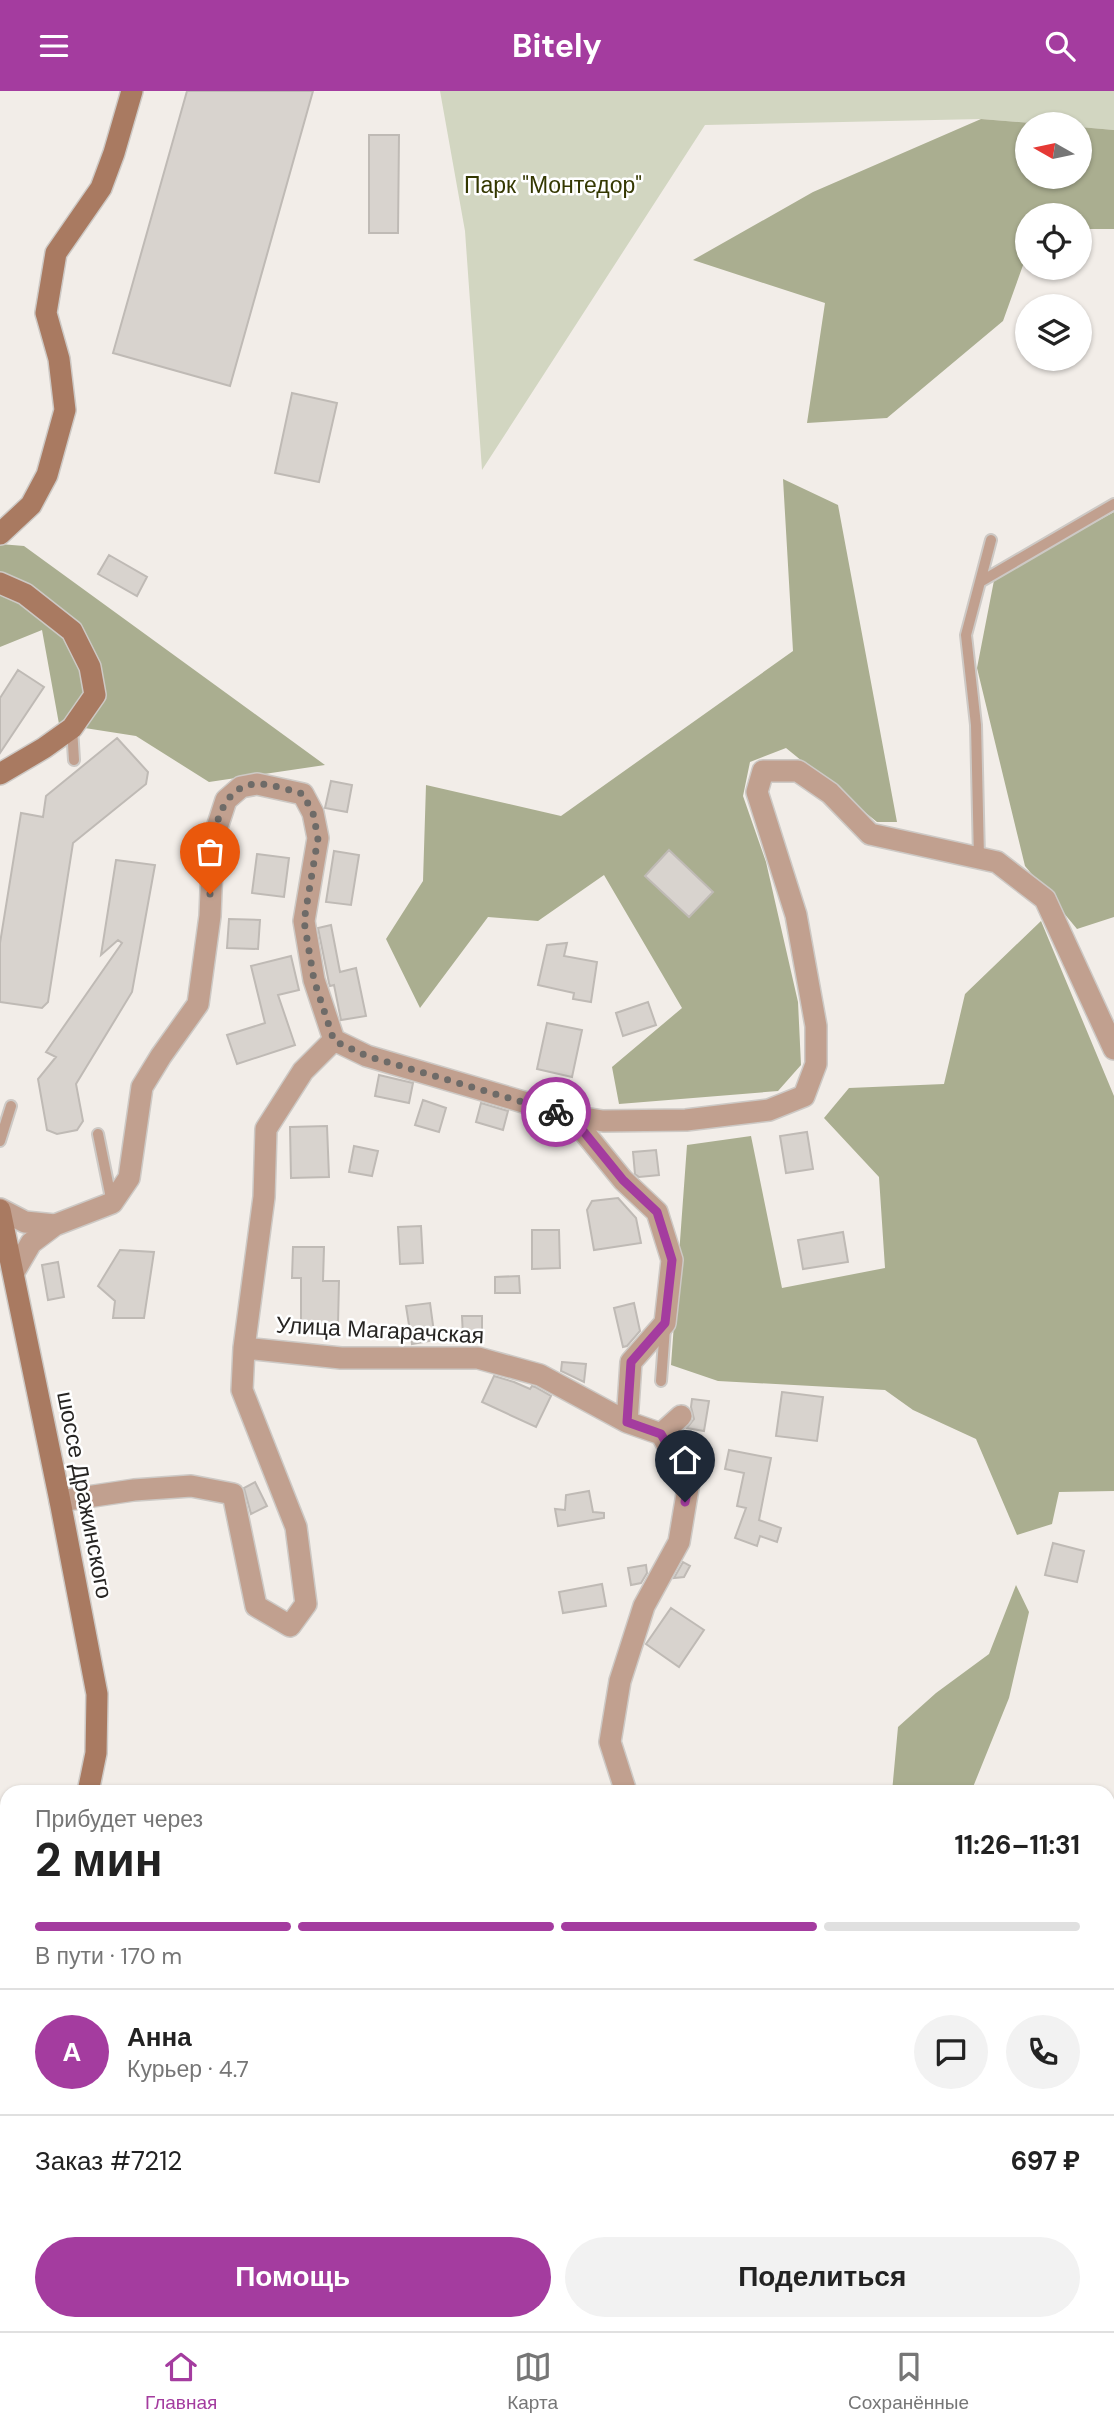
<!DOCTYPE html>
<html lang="ru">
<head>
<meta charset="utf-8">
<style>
	body { margin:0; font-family:"DM Sans",sans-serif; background:#f2f2f2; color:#222; height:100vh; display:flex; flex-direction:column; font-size:26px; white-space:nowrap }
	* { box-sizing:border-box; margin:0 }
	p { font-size:23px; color:#767676 }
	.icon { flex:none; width:38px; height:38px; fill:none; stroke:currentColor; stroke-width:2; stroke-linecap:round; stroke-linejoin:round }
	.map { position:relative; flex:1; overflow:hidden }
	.panel { position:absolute; left:0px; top:1694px; width:1115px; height:546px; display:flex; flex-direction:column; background:#fff; border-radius:21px 21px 0 0; box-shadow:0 2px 5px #0004 }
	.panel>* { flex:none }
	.needle { width:46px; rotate:279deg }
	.fabs { position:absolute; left:1015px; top:21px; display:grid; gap:14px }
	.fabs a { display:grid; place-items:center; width:77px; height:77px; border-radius:50%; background:#fff; box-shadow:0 2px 5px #0004; font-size:35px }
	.pin { position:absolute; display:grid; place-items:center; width:60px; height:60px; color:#fff; margin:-72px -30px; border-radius:50% 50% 50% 0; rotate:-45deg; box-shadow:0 0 7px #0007 }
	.pin .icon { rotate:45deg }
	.courier { position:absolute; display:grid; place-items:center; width:70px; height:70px; margin:-35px; border:5px solid #a43c9f; border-radius:50%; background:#fff; color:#222; box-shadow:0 2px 9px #0007 }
	.overview em { font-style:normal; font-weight:700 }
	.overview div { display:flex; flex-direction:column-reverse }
	.overview { display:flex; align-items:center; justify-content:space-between; height:119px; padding:0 35px }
	h1 { font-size:46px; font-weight:700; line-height:52px }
	.bar { display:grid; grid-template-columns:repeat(4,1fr); gap:10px 7px; align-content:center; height:84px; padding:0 35px }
	.bar i { height:9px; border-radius:5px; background:#e0e0e0 }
	.bar .current { background:#a43c9f }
	.bar p { grid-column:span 4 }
	.line { display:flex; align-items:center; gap:18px; padding:0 35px; border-top:2px solid #e0e0e0 }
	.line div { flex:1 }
	.round { display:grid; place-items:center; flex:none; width:74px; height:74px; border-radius:37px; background:#f2f2f2 }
	.primary-button { display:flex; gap:14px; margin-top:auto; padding:14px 35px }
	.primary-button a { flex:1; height:80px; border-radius:42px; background:#a43c9f; color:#fff; font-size:28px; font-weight:700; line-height:80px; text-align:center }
	.primary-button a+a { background:#f2f2f2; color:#222 }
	header { display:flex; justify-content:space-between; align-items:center; height:91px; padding:0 35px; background:#a43c9f; color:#fff; font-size:32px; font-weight:700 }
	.tabs { display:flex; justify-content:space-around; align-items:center; height:98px; border-top:2px solid #e0e0e0; background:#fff; font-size:19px; color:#767676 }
	.tabs a { display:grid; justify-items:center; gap:4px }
	.tabs .current { color:#a43c9f }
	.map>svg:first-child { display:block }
</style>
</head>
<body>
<header><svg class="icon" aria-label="menu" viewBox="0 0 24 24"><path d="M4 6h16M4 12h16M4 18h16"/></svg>Bitely<svg class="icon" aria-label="search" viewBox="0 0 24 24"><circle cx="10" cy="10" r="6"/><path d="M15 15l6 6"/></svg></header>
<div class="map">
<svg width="1114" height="2240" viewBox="0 0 1114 2240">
	<rect width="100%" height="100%" fill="#f2ede8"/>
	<path fill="#d2d6c1" d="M440,0H1114V39L1080,36V33H1043L981,28L705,34L482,379L465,140Z"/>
	<path fill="#aaae90" d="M981,28L1043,33H1027V86H1080V36L1114,39V138H1080V124H1027V163L1003,230L887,327L807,332L825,212L693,169L813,101Z
		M783,388L838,414L897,731H877L786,657L750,671L743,705L766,771L798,911L801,974L778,1000L619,1013L612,976L682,917L604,784L538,830L488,826L420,917L386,848L423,790L426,694L561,725L793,560Z
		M1114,421V826L1077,838L1025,775L977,577L997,474L1081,439Z
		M0,453L24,455L325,674L209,691L136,645L59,633L42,539L0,556Z
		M1041,830L1114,1005V1400L1059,1401L1052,1433L1017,1444L976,1348L913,1319L885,1299L718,1290L671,1274L687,1054L751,1045L782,1197L885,1177L879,1086L824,1027L849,997L944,993L965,903Z
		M1016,1494L1029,1521L1009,1607L971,1701H892L898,1636L936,1602L989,1563Z
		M308,2233H363L364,2240H255Z
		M617,2233H638L672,2240H600Z
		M853,2233H908L904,2240H851Z
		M1014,2233H1060L1081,2240H1009Z"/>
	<path fill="#d8d3ce" stroke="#bfbab5" stroke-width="2" d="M187,0H313L230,295L113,262Z
		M369,44H399L398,142H369Z
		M292,302L337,312L319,391L275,382Z
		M109,464L147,486L137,505L98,483Z
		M18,579L44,596L0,662V607Z
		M117,647L148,681L146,693L73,752L48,911L42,917L0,911V852L21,722L43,726L46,705Z
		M331,690L352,694L347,721L325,717Z
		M669,759L713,801L689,826L645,785Z
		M334,760L359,764L351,814L326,811Z
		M257,763L289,767L284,806L252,802Z
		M116,769L155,774L132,901L76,993L83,1030L77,1039L57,1043L47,1039L38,988L56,966L46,961L122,852L118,849L101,864Z
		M229,828L260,829L258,858L227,857Z
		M331,834L340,881L356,877L366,925L341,929L334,894L330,895L329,892L318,837Z
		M567,852L564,865L597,871L591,911L573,908L574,902L538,894L547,854Z
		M291,865L299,899L278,904L295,954L237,973L227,944L265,932L251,875Z
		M648,911L656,934L623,945L616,922Z
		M547,932L582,939L572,986L537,978Z
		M379,984L413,992L409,1012L375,1005Z
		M423,1009L446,1017L439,1041L415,1034Z
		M481,1012L508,1020L503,1039L476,1031Z
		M327,1035L329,1086L291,1087L290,1036Z
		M807,1041L813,1078L786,1082L780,1045Z
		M354,1055L378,1060L372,1085L349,1081Z
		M656,1059L659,1084L639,1086L635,1083L633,1061Z
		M618,1107L636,1127L641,1152L594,1159L587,1119L592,1110Z
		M421,1135L423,1172L400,1173L398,1136Z
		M532,1139H559L560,1177L532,1178Z
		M843,1141L848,1171L803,1178L798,1149Z
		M293,1156H324L323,1190H339L338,1233L301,1232V1187H292Z
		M120,1159L154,1161L144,1227H113L115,1210L98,1195Z
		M58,1171L64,1206L48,1209L42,1174Z
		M519,1185L520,1202H495V1186Z
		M430,1212L435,1249L412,1253L406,1215Z
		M634,1212L640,1240L627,1255L623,1256L614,1217Z
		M462,1225H482V1245L463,1246Z
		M562,1271L586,1273L584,1291L561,1280Z
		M494,1285L514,1291L530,1298L532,1295L535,1296L551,1305L536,1336L482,1311Z
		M782,1301L823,1306L817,1350L776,1345Z
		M692,1308L709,1310L704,1340L687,1337L694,1328L691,1316Z
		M729,1359L771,1367L759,1429L781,1437L777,1451L760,1445L757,1455L735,1447L746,1417L737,1415L744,1382L725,1378Z
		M255,1391L267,1415L251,1423L244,1397Z
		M589,1400L593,1421L604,1422V1427L558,1435L555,1418L565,1419L566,1404Z
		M1053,1452L1084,1460L1077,1491L1045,1484Z
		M683,1471L690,1475L684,1486L674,1487Z
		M646,1474L647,1482L641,1492L631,1494L628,1477Z
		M602,1493L606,1515L563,1522L559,1501Z
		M671,1517L704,1539L679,1576L646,1553Z"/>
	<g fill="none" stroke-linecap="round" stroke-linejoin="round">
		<g stroke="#cdc9c5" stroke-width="14">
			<path id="lane" d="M980,491L1114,413
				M72,637L74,669
				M979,767L976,634L966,544L991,449
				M98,1043L112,1112
				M0,1050L11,1015
				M661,1290L665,1237
				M0,1748L7,1760
				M0,1801L7,1814
				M0,1910H7
				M1108,2175L1114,2172
				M836,2233V2240
				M920,2240L926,2233"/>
		</g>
		<g stroke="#cdc9c5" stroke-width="24">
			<path id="street" d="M571,1025L623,1089L657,1121L672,1169L665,1232L631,1271L627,1331L661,1343L681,1325
				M0,1118L25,1131L55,1134
				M14,1181L31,1152L55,1134L112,1112L129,1087L142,996L161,965L198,913L210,825L213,749L226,709L241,696L257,693L303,703L313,722L318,747L304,830L314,889L334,949L367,965L571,1025L603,1030L686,1029L769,1019L804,1005L816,973V935L796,824L757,701L763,680H798L830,702L870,743L997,771L1045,808L1114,958
				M244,1257L341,1267H478L540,1284L627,1331
				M60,1410L134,1399L191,1395L233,1403L256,1515L290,1535L306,1513L296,1436L242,1299L244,1257L264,1106L266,1038L303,980L334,949
				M626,1701L610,1651L620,1590L644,1515L679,1451L689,1391L661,1343"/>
		</g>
		<g stroke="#cdc9c5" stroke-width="24">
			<path id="secondary" d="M0,443L31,414L47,384L65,319L59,268L46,222L56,162L101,97L114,62L132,0
				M0,492L25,503L72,540L90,576L95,604L72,637L44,657L0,683
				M0,1119L60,1410L97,1603L96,1662L88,1701
				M0,2008L7,2004"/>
		</g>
		<use href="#lane" stroke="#c1a08f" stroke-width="10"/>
		<use href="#street" stroke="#c1a08f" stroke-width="21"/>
		<use href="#secondary" stroke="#a97a61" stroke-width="21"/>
	</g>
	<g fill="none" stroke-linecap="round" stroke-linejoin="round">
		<path stroke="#6e6b68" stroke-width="7" stroke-dasharray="0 12.6" d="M210,803C210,770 210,697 255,693C270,692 288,699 303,703L313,722L318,747L304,830L314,889L334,950L367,965L556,1021"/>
		<path stroke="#a43c9f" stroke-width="9" d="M556,1021L571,1025L623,1089L657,1121L672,1169L665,1232L631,1271L627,1331L661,1343L689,1391L685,1411"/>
	</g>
	<g text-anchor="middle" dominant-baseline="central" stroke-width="5" stroke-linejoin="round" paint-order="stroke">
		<g font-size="23" fill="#343801" stroke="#fff">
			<text x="553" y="94">Парк "Монтедор"</text>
		</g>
		<g font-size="23" fill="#272523" stroke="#fff">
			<text transform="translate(380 1239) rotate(3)">Улица Магарачская</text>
			<text transform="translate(85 1404) rotate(79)">шоссе Дражинского</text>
		</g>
	</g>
</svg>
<div class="fabs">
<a><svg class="needle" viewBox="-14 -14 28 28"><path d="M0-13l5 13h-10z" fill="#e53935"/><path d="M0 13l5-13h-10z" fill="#767676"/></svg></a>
<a><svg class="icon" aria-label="locate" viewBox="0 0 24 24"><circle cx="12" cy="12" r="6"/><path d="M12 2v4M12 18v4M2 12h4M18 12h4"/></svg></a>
<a><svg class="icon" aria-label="layers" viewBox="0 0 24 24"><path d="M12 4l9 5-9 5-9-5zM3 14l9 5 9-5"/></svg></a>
</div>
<div class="pin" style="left:210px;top:803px;background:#ea580c"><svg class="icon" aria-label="bag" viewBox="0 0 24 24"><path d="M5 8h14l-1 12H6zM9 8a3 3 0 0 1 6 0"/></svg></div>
<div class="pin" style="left:685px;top:1411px;background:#1f2937"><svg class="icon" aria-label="home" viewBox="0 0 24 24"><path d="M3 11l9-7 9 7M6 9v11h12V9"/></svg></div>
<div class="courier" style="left:556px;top:1021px"><svg class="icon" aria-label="bike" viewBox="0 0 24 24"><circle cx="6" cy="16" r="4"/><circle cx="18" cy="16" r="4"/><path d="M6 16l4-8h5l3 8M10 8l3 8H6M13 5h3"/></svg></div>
<section class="panel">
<div class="overview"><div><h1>2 мин</h1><p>Прибудет через</p></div><em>11:26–11:31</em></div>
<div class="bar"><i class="current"></i><i class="current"></i><i class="current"></i><i></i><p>В пути · 170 m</p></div>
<div class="line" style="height:126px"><b class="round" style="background:#a43c9f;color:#fff">А</b><div><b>Анна</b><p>Курьер · 4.7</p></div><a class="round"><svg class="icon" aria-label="chat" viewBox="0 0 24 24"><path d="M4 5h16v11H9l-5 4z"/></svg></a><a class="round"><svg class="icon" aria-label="phone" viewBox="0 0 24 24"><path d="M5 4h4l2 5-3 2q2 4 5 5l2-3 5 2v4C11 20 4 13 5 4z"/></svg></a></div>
<div class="line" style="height:91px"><div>Заказ #7212</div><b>697 ₽</b></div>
<div class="primary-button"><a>Помощь</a><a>Поделиться</a></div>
</section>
</div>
<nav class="tabs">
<a class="current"><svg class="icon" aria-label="home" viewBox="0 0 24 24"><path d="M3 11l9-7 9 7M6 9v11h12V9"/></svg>Главная</a>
<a><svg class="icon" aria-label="map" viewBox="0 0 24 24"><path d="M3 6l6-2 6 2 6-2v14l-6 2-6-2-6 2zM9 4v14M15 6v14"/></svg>Карта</a>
<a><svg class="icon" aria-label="saved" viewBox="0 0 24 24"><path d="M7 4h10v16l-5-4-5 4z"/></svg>Сохранённые</a>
</nav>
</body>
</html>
